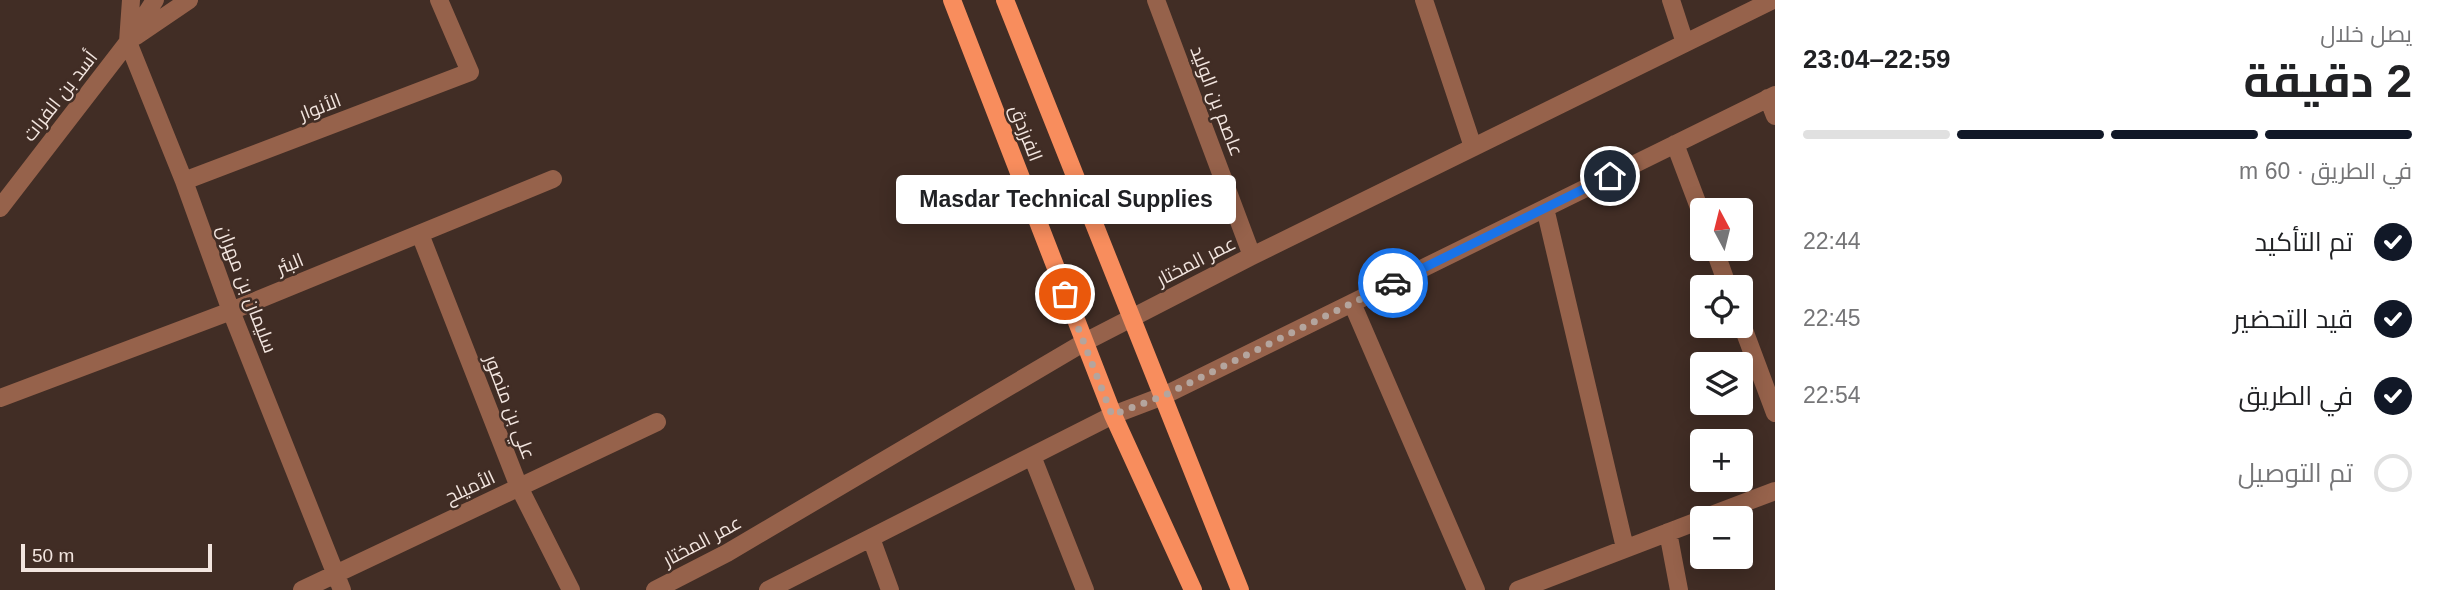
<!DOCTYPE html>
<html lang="ar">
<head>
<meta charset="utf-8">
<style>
	body { margin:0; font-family:Helvetica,Cairo,sans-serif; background:#f2f2f2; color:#202124; direction:rtl; height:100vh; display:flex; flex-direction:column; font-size:26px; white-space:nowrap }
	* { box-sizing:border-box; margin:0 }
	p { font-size:23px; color:#757577 }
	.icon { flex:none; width:38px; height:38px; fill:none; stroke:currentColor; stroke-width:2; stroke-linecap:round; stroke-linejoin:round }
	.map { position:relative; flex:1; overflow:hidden; direction:ltr }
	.side { display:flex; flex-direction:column; background:#fff; width:665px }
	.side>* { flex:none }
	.needle { width:46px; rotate:353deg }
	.tools { position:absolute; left:1690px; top:198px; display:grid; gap:14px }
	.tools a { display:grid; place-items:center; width:63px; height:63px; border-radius:7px; background:#fff; box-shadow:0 4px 18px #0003; font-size:35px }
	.scale { position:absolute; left:21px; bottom:18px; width:191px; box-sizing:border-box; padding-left:7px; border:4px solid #f2e5df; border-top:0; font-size:19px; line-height:24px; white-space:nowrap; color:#f2e5df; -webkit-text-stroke:5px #412d25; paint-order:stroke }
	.pin { position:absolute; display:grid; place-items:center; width:60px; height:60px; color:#fff; margin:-30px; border:4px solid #fff; border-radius:50%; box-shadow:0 2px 7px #0007 }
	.courier { position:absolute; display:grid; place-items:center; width:70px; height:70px; margin:-35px; border:5px solid #1a73e8; border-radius:50%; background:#fff; color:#222; box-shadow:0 2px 9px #0007 }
	.bubble { position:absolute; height:49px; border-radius:7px; background:#fff; box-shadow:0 4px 18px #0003; font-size:23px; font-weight:700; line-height:49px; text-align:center; direction:rtl }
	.summary em { font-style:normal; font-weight:700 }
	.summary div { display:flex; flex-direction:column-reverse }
	.summary { display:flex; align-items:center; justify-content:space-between; height:119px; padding:0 28px }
	h1 { font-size:46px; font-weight:700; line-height:52px }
	.bar { display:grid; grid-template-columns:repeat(4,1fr); gap:10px 7px; align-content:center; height:84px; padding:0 28px }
	.bar i { height:9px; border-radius:5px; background:#e0e0e0 }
	.bar .selected { background:#111827 }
	.bar p { grid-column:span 4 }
	ol { padding:0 28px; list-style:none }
	li { display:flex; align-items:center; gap:21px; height:77px }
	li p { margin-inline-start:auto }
	li .icon { padding:7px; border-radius:50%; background:#111827; color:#fff; stroke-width:4 }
	li:last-child { color:#757577 }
	li i { width:38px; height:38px; border:4px solid #e0e0e0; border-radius:50% }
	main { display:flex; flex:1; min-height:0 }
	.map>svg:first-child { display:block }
</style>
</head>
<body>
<main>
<section class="side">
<div class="summary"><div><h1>2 دقيقة</h1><p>يصل خلال</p></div><em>22:59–23:04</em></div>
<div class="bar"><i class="selected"></i><i class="selected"></i><i class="selected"></i><i></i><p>في الطريق · 60 m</p></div>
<ol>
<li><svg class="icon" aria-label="check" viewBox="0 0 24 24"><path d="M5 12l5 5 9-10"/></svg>تم التأكيد<p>22:44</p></li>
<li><svg class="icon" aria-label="check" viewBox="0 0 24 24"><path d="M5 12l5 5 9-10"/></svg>قيد التحضير<p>22:45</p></li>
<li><svg class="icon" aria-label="check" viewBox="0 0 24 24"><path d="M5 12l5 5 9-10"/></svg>في الطريق<p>22:54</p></li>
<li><i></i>تم التوصيل</li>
</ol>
</section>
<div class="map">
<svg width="1775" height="590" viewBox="0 0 1775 590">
	<rect width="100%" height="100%" fill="#412d25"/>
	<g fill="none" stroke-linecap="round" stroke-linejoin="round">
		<path stroke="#96624b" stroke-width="18" d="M131,0L128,42L184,181L231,311L342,590
			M1156,0L1252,256
			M1424,0L1473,147
			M1671,0L1685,43
			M136,36L189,0
			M1768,98L1775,116
			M1675,144L1703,218
			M184,181L470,72L439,0
			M0,208L128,42L155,0
			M1545,208L1625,548
			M420,234L519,487L571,590
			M1714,248L1728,287
			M1352,303L1476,590
			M1741,322L1775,413
			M0,398L231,311L553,179
			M1032,456L1085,590
			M1704,518L1775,491
			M1668,532L1679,590
			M871,538L890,590
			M302,590L657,422
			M655,590L727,553L1083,343L1252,256L1773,0
			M768,590L1113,415L1163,396L1775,95
			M1518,590L1703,519"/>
		<path stroke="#f88d5d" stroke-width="18" d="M952,0L1113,415L1193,590
			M1005,0L1240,590"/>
	</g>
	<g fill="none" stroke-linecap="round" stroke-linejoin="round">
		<path stroke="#b4a59e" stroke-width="7" stroke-dasharray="0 12.6" d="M1065,294L1112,415L1163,396L1393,283"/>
		<path stroke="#1a73e8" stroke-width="9" d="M1393,283L1610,176"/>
	</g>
	<g text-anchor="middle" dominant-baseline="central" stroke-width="5" stroke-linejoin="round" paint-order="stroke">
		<g font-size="19" fill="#f2e5df" stroke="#412d25">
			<text transform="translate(60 96) rotate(-52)">أسد بن الفرات</text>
			<text transform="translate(1217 101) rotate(69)">عاصم بن الوليد</text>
			<text transform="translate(320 107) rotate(-21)">الأنوار</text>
			<text transform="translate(1026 133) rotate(69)">الفرزدق</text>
			<text transform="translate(1196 261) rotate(-27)">عمر المختار</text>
			<text transform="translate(290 264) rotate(-22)">البئر</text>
			<text transform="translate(247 289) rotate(69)">سليمان بن مهران</text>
			<text transform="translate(510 407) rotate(69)">علي بن منصور</text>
			<text transform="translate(470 487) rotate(-25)">الأميلح</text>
			<text transform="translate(702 541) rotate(-28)">عمر المختار</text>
		</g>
	</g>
</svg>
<div class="tools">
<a><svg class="needle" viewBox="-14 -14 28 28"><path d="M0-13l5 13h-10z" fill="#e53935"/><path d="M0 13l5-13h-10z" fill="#757577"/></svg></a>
<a><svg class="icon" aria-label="locate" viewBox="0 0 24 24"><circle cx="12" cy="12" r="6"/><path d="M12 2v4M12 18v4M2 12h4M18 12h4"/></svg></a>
<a><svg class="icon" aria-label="layers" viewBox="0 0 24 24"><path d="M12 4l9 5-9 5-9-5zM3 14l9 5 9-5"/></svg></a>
<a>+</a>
<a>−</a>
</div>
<div class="scale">50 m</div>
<div class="pin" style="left:1065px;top:294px;background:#ea580c"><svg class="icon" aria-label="bag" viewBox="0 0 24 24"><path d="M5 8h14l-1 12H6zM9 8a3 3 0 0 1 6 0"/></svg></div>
<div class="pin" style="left:1610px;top:176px;background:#1f2937"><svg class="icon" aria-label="home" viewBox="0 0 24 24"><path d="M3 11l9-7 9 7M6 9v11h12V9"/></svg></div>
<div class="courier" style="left:1393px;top:283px"><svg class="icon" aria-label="car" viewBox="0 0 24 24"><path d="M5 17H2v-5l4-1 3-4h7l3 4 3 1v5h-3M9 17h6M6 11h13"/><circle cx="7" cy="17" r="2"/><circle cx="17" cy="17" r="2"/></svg></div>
<div class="bubble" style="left:896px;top:175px;width:340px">Masdar Technical Supplies</div>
</div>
</main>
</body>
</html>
